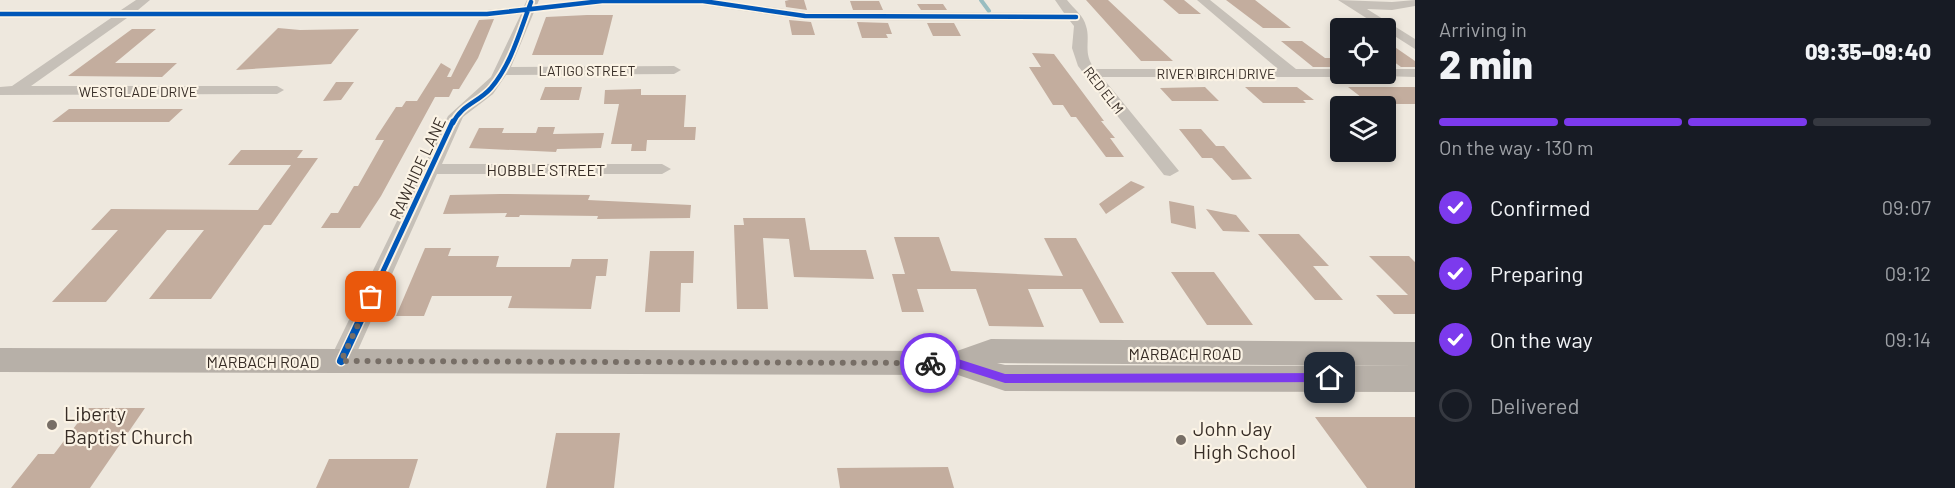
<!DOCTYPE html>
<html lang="en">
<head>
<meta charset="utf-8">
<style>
	body { margin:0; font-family:Barlow,sans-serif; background:#242831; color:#f1f3f6; height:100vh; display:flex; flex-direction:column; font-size:22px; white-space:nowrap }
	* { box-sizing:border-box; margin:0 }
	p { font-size:20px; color:#9ea1a6 }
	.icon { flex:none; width:33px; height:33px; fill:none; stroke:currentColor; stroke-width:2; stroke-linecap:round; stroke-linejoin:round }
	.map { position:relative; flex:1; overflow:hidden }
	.details { display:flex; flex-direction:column; background:#171b24; width:540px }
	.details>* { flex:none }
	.tools { position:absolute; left:1330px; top:18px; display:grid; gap:12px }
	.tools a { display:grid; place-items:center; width:66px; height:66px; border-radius:6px; background:#171b24; box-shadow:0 3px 9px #0003; font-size:30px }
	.pin { position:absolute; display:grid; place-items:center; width:51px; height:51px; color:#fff; margin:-26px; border-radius:12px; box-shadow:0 3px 9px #0006 }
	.courier { position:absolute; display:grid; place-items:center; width:60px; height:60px; margin:-30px; border:4px solid #7c3aed; border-radius:50%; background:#fff; color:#222; box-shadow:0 2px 8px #0007 }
	.headline em { font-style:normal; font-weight:800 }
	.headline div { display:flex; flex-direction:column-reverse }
	.headline { display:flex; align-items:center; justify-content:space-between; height:102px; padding:0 24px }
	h1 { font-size:39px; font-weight:800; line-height:45px }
	.bar { display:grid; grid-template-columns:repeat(4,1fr); gap:9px 6px; align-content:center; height:72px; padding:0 24px }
	.bar i { height:8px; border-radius:4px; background:#363941 }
	.bar .on { background:#7c3aed }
	.bar p { grid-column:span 4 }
	ol { padding:0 24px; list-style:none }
	li { display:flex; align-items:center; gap:18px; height:66px }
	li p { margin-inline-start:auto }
	li .icon { padding:6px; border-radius:50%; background:#7c3aed; color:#fff; stroke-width:4 }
	li:last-child { color:#9ea1a6 }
	li i { width:33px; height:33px; border:3px solid #363941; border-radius:50% }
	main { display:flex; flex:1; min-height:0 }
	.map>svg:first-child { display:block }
</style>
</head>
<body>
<main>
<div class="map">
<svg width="1415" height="488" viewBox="0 0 1415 488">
	<rect width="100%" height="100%" fill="#eee8de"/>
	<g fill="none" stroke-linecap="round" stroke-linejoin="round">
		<path stroke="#99bdc0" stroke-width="4" d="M981,0L989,11"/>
	</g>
	<path fill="#c3ad9e" d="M789,0H804L807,10L786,7L785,1Z
		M1086,0H1108L1173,61H1141Z
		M1163,0H1184L1201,14H1179Z
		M1226,0H1255L1291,28H1263Z
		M850,1H879L883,10H853Z
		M917,4H943L947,10H921Z
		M587,15H613L603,55H532L546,17Z
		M494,19L478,58L459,89H453L449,97H435L381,196L360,228H321L331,213H338L354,186H358L384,140H375L377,136L396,107H402L406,101H417L441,63L451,69L447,77H451L479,20Z
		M789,20L811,22L815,35H792Z
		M857,22L888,23L892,34H886L888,38H862Z
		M927,23H954L961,36H933Z
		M278,28L300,30L359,29L331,64L236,70Z
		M132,29H156L115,63H177L162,77L68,76Z
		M1281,41H1302L1325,58H1335L1341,62V67H1313Z
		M1386,41L1415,61V67H1401L1386,56Z
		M1032,53L1054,54L1104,121H1101L1115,138H1110L1124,157H1106L1076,117H1071L1063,105H1053L1029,67H1041Z
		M336,82H354L341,100L323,101Z
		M545,87H582L579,100H540Z
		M1205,87L1219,101H1172L1160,88Z
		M1245,87H1297L1314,100H1303L1306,103H1263Z
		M1348,87H1415V104H1370Z
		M641,89V95H686L684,127H696L695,140H647L646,151H631L632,144H611L619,104H604L605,90Z
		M69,109H183L169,122H52Z
		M538,127H555L553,134L604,133L601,148L557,149L556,152L469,148L479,128H504L502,133H536Z
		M1179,129H1201L1216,146H1224L1252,179L1232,180L1212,158H1202Z
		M241,150H303L297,158H318L271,225H264L211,299H149L204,230H167L106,302H52L118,230H91L111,209L258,210L291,165H228Z
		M1131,181L1145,187L1106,214L1099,204Z
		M500,194L590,195L588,200L691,205L690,218L597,219L598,216L520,215L519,217H505L507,213L443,214L450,195Z
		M1169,201L1194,206L1196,229L1171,223Z
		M1206,209L1236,215L1250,232L1223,231Z
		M743,218H805L810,250H866L874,279L794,277L789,239L763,238L768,309H737L734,225H744Z
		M1258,234H1299L1329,266H1313L1343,300H1315Z
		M894,237H939L951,271L1063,276L1044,238H1076L1124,323H1100L1082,289H1028L1044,327L989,326L976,289H917L924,312H902L892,274H905Z
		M425,248H451L448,256H499L496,267H570L572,259H608L606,276H596L591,309L508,308L512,296H432L424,316H396Z
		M650,251H694L693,283H681L680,312H645Z
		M1369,256H1409L1415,262V314H1394L1376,295H1408Z
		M1171,272H1214L1253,325H1207Z
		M89,408H145L90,488H11L38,454H54Z
		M1315,417H1415V488H1367Z
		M556,433H620L614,488H546Z
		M329,459H418L409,488H316Z
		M948,467L954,488H840L837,468Z"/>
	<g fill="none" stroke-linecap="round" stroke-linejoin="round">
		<path fill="#c6c0b8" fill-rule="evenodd" d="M136,0H150L138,10H487L524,6L527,0H539L537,5L578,0H721L805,12L1064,13L1055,0H1067C1074,9 1084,16 1086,26C1091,41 1082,53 1095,69H1278L1197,0H1210L1296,69H1341V74H1348L1341,77H1102L1179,171L1170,176L1164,175L1078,66L1072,48L1074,26L1070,21L805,20L703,5H602L534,12L511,67L674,66L681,70L674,74L506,75L493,94L463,117L442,164H662L671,169L662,174H437L353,361L349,367L341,370L333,367L329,361L448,116L491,77L521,14L487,18H127L31,86H277L284,90L277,94L0,95V87L12,86L111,18H0V10H121Z
			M1338,0L1392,2L1415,0V6L1392,10L1367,9L1415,39V49Z
			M1386,69H1415V77L1381,76L1379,74H1386Z"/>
		<path fill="#b7b0a8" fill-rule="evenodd" d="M991,339L1415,342V366L997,363L1005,365L1415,366V392L1005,391L958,375L0,372V348L957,351Z"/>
		<g stroke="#fbf3e5" stroke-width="8">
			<path id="cycleway-far2" d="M0,14H487L602,1H703L805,16L1076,17
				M453,123C461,105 479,102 491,88C511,65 520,31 531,2"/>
		</g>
		<g stroke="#fbf3e5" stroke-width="9">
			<path id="cycleway-far1" d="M378,282L453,121"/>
		</g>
		<g stroke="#fbf3e5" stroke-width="11">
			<path id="cycleway" d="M341,361L379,280"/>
		</g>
		<use href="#cycleway-far2" stroke="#0057b8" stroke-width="4.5"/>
		<use href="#cycleway-far1" stroke="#0057b8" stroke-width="5"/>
		<use href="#cycleway" stroke="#0057b8" stroke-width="8"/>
	</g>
	<path fill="#7c3aed" d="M930,359H958L1005,374L1330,373L1336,378L1330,382L1005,383L958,368L926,366V360Z"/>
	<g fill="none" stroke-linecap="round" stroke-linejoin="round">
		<path stroke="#776e66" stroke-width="6" stroke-dasharray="0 10.8" d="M371,297L341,361L930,363"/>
	</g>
	<g fill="#776e66" stroke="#fbf3e5" stroke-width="2">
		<circle cx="52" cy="425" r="6"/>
		<circle cx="1181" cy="440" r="6"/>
	</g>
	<g text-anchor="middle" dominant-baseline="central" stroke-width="4.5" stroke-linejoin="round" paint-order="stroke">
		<g font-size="14" fill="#372d26" stroke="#fbf3e5">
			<text x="587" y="70">LATIGO STREET</text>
			<text x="1216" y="73">RIVER BIRCH DRIVE</text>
			<text transform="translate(1104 90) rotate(52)">RED ELM</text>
			<text x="138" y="91">WESTGLADE DRIVE</text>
		</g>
		<g font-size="16" fill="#372d26" stroke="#fbf3e5">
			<text transform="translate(417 168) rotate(-65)">RAWHIDE LANE</text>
			<text x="546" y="169">HOBBLE STREET</text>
			<text x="1185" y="353">MARBACH ROAD</text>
			<text x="263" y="361">MARBACH ROAD</text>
		</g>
		<g font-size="20" fill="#372d26" stroke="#fbf3e5" text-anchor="start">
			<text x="64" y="413">Liberty<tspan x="64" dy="23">Baptist Church</tspan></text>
			<text x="1193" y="428">John Jay<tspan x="1193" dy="23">High School</tspan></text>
		</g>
	</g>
</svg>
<div class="tools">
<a><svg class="icon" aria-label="locate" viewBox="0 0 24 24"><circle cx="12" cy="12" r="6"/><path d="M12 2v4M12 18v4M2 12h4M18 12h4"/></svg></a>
<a><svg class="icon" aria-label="layers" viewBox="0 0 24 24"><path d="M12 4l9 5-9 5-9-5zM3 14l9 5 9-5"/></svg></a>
</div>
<div class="pin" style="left:371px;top:297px;background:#ea580c"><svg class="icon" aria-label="bag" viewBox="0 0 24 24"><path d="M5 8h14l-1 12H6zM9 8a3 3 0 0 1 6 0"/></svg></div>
<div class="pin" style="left:1330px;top:378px;background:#1f2937"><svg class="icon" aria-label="home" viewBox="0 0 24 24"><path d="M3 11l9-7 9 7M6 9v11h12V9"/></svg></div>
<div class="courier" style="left:930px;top:363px"><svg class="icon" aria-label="bike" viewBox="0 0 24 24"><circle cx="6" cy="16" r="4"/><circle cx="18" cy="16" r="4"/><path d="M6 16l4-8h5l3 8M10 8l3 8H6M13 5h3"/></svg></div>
</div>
<section class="details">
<div class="headline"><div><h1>2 min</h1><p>Arriving in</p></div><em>09:35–09:40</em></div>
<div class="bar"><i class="on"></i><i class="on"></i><i class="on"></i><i></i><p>On the way · 130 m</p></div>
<ol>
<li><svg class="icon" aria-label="check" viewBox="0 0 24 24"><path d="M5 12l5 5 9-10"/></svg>Confirmed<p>09:07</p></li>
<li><svg class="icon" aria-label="check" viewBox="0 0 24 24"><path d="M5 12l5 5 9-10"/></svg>Preparing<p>09:12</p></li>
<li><svg class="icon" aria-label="check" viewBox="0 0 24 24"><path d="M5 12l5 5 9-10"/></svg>On the way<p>09:14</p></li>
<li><i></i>Delivered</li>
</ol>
</section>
</main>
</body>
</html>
